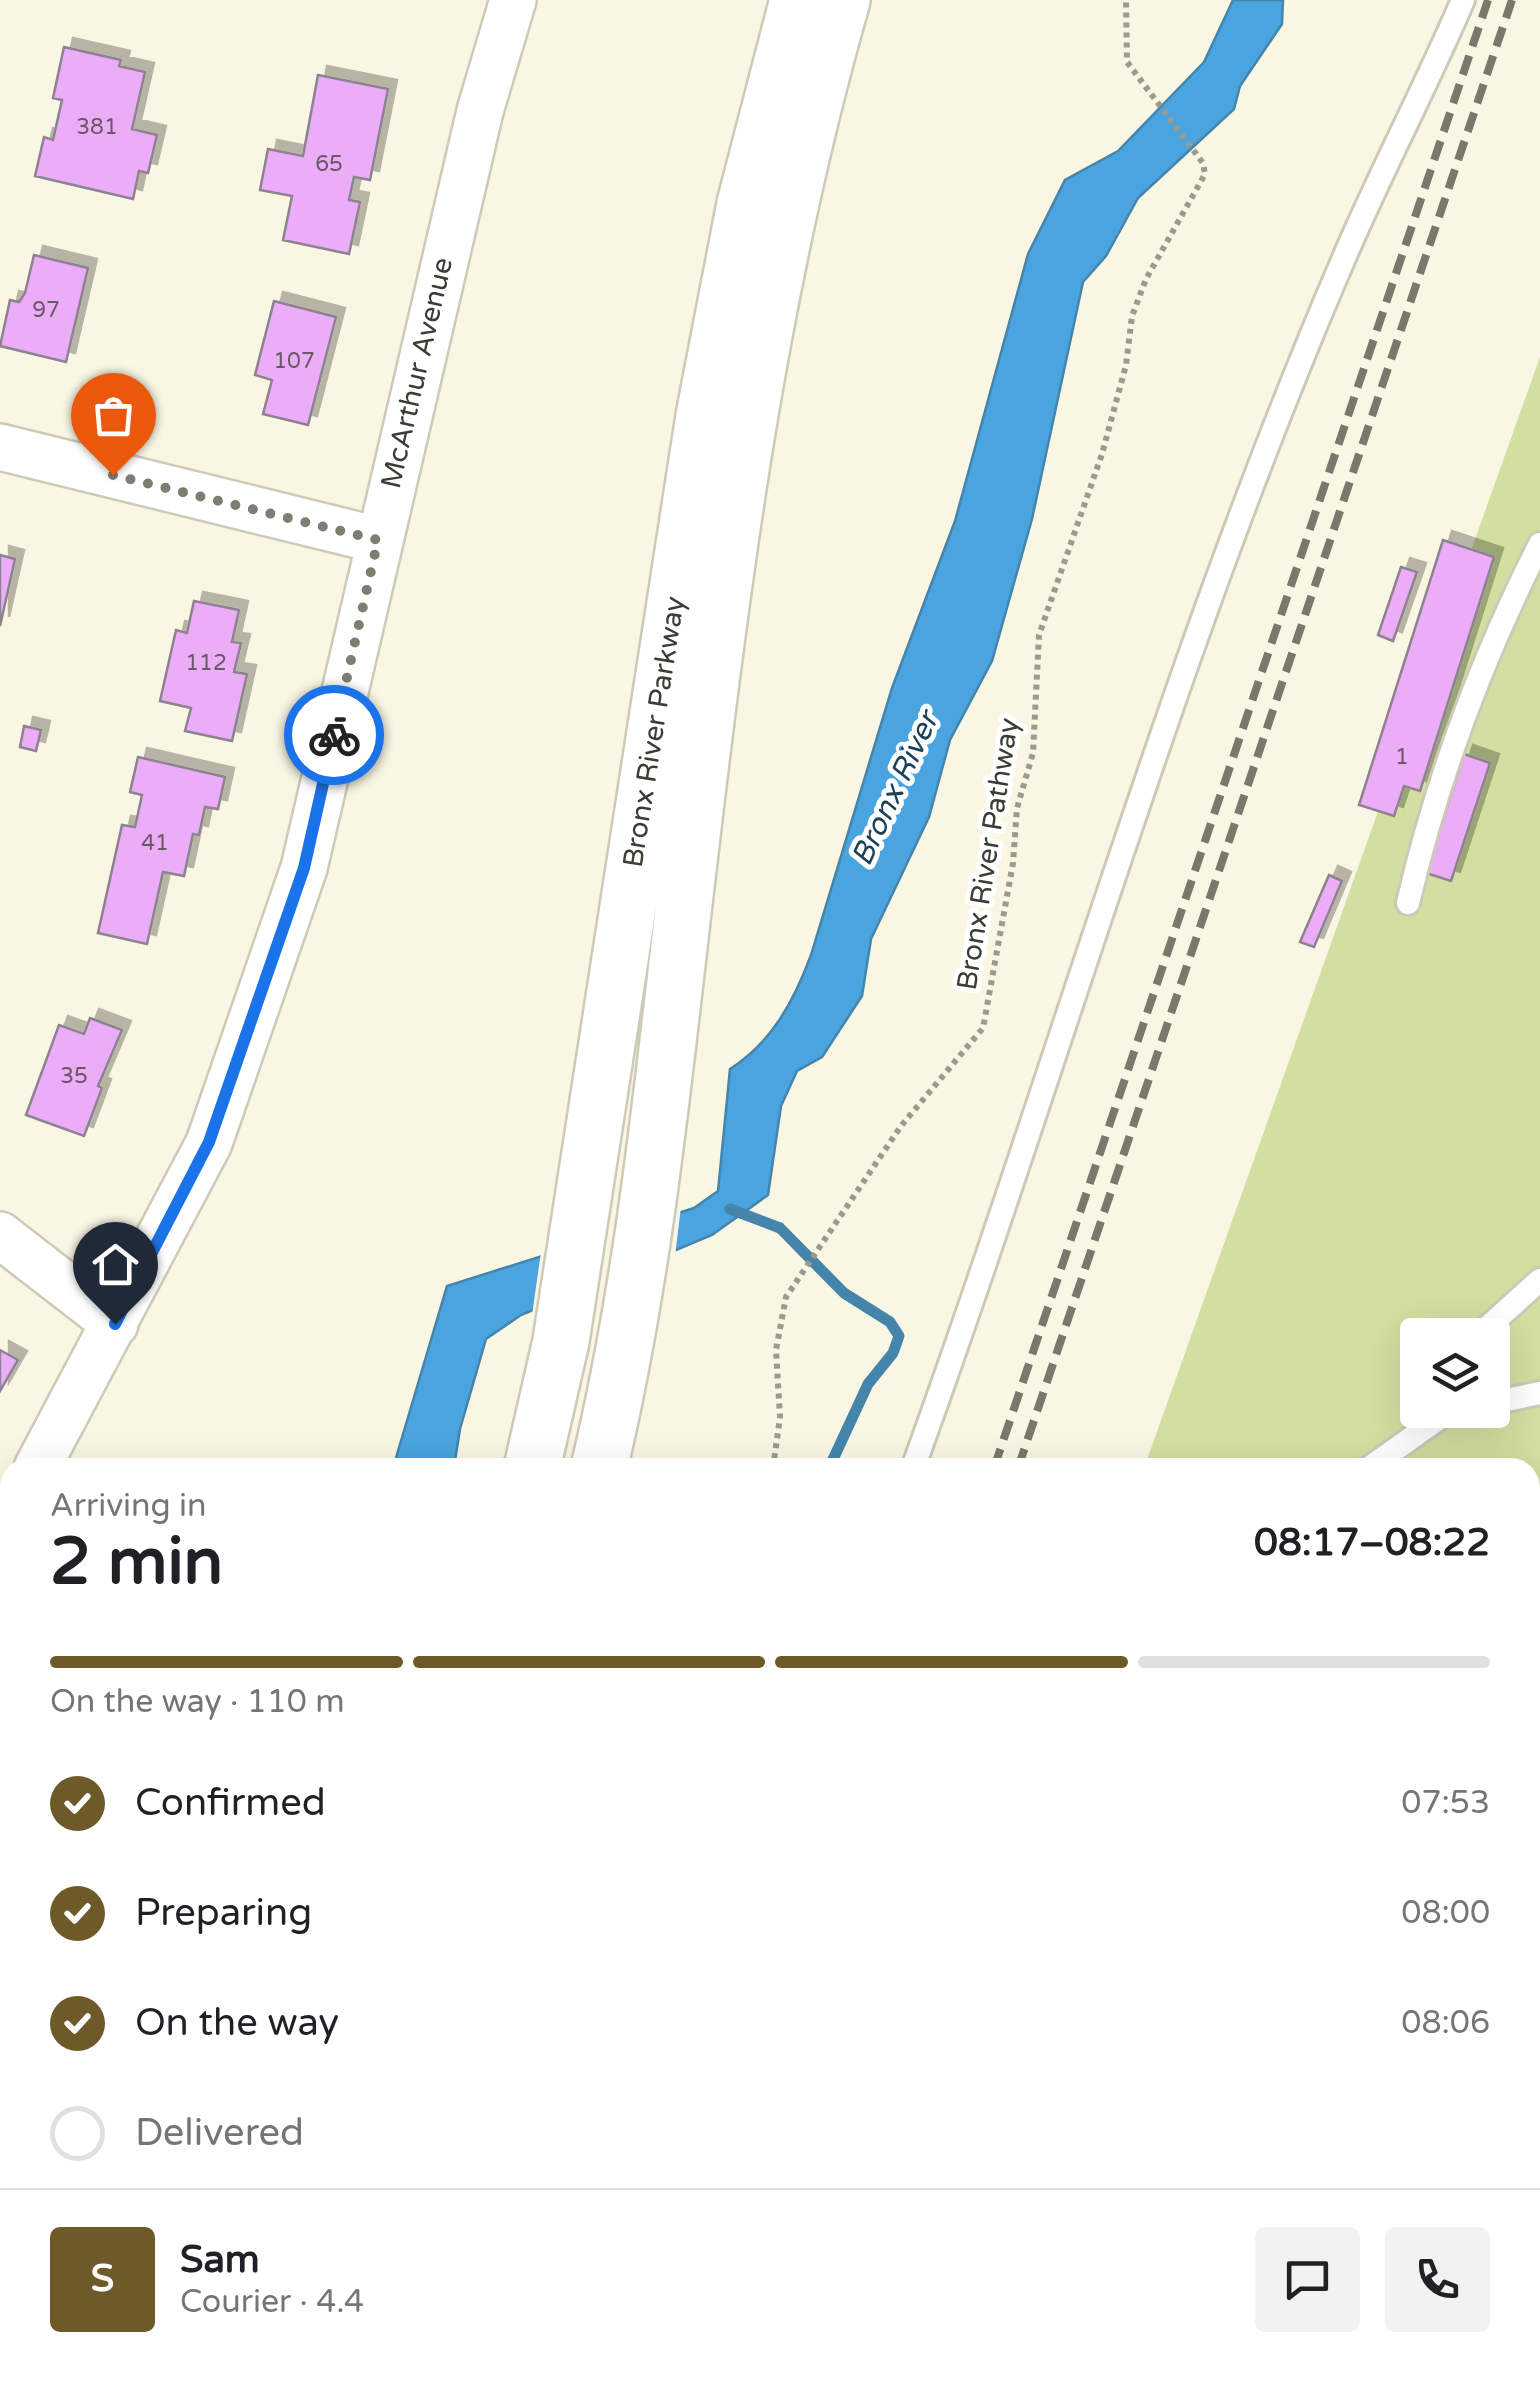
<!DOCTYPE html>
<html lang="en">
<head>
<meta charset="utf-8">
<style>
	body { margin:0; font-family:"Varela Round",sans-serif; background:#f2f2f2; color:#202124; height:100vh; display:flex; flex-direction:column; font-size:38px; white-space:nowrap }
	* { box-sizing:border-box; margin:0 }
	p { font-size:32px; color:#757577 }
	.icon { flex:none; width:55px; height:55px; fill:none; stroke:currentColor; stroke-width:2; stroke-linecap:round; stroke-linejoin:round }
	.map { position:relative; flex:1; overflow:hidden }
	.side { position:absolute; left:0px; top:1458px; width:1540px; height:932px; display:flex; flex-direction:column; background:#fff; border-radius:30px 30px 0 0; box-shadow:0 10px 40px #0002 }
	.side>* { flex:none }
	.fabs { position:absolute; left:1400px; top:1318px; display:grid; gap:20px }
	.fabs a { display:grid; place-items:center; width:110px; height:110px; border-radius:10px; background:#fff; box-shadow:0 10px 40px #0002; font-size:50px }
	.pin { position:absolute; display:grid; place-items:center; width:85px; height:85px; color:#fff; margin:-102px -42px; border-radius:50% 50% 50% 0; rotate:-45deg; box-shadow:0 0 10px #0007 }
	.pin .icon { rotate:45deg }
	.courier { position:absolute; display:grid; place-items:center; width:100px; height:100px; margin:-50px; border:8px solid #1a73e8; border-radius:50%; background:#fff; color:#222; box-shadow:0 2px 12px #0007 }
	.overview em { font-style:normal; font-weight:700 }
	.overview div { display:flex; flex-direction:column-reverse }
	.overview { display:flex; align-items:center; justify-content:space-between; height:170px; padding:0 50px }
	h1 { font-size:65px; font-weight:700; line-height:75px }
	.bar { display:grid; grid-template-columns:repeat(4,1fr); gap:15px 10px; align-content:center; height:120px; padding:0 50px }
	.bar i { height:12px; border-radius:8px; background:#e0e0e0 }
	.bar .active { background:#6e5a29 }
	.bar p { grid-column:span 4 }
	.line { display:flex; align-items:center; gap:25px; padding:0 50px; border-top:2px solid #e0e0e0 }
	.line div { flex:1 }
	.round { display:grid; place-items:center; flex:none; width:105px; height:105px; border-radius:10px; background:#f2f2f2 }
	ol { padding:0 50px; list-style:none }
	li { display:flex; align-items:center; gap:30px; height:110px }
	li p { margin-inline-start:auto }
	li .icon { padding:10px; border-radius:50%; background:#6e5a29; color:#fff; stroke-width:4 }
	li:last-child { color:#757577 }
	li i { width:55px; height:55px; border:5px solid #e0e0e0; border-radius:50% }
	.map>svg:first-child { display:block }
</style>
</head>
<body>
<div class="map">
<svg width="1540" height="2389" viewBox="0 0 1540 2389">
	<defs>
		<filter id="shadow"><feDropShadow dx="9" dy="-9" stdDeviation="0" flood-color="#0004"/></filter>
	</defs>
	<rect width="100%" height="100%" fill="#f9f6e3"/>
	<path fill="#d2dfa0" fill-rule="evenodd" d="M1540,357V2025L1530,2016V1468H1144ZM1418,1335H1492V1410H1418Z"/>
	<path fill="#49a4df" stroke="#4585ac" stroke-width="2.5" d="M1233,0H1283L1282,24L1240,86L1234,109L1138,198L1106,256L1083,282L1032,519L992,661L950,740L929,817L871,939L862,996L822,1057L797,1071L781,1106L768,1195L712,1235L521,1315L486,1339L460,1429L454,1467L393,1468L447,1286L694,1208L718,1191L730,1069C772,1042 794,1001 811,955L892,688L955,521L1028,254L1065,180L1118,151L1204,62Z"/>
	<path fill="#f9f6e3" d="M681,1207L675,1256L532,1315L541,1252Z"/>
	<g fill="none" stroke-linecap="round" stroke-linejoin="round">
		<path stroke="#4585ac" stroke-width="11" d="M730,1209L780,1228L844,1293L890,1322L899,1336L893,1353L868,1384L829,1468
			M1530,1569L1540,1573"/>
	</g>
	<path fill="#ecadf8" stroke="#8d828f" stroke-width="2.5" filter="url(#shadow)" d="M64,47L121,60L119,66L145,72L132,129L157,135L148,173L139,171L133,199L35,176L44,137L53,140L62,100L53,98Z
		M318,75L388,89L370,180L354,177L349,200L360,202L349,254L283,240L292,196L260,190L268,149L303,156Z
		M34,255L88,268L66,362L0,346L10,300L19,302L25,293Z
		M274,301L336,317L308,425L263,414L272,380L255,375Z
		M1443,540L1494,557L1420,791L1404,786L1394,816L1359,805Z
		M0,555L15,559L0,626Z
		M1401,567L1417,572L1393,641L1378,635Z
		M194,601L239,610L232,642L241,643L234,672L247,674L232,741L185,731L191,708L160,701L176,630L187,633Z
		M24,726L41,730L36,751L20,747Z
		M1464,754L1490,763L1451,881L1426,873Z
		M138,757L225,777L218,809L205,807L199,835L193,834L184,876L163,872L147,944L98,933L122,825L135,827L142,795L130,792Z
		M1329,875L1342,881L1314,947L1300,942Z
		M90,1018L122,1030L98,1086L102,1088L84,1136L26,1115L59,1025L84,1034Z
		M0,1350L18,1360L0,1391Z
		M1530,2323L1540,2329L1530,2350Z
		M1132,2380L1151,2389H1128Z
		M1512,2380L1507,2389H1439L1425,2381Z"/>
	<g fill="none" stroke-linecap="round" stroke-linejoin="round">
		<g stroke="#cdcab8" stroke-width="28">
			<path id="lane" d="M1408,903C1437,779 1482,658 1540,544
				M1479,1335L1540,1280
				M1492,1403L1540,1393
				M913,1468C1058,1068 1173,656 1341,265C1379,175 1425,89 1463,0
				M1369,1468L1445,1414L1461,1410
				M610,2389L613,2380"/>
		</g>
		<g stroke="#cdcab8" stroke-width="50">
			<path id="street" d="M0,447L378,540
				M0,1235L115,1324
				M37,1468L209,1143L304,868L480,111L513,0
				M0,1536L10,1518
				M829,2389L832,2380
				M1306,2389L1311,2380"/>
		</g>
		<g stroke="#cdcab8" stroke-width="60">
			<path id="secondary" d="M1530,2170L1540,2181"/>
		</g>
		<g stroke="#cdcab8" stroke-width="60">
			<path id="highway" d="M532,1468L561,1341L704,416L745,204L798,0
				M599,1468C646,1271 664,1070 688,870C722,576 760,285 842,0
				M171,2389L176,2380
				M220,2389L225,2380"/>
		</g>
		<path stroke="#9c9a8d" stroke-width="6" stroke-dasharray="5 5" stroke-linecap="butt" d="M773,1468L780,1417L776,1350L786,1297L901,1126L983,1028L1013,863L1017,808L1033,753L1039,635L1102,454L1126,365L1132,316L1146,279L1205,174L1203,163L1127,62L1126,0
			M426,2389L433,2380"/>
		<use href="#lane" stroke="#fff" stroke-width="22"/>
		<use href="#street" stroke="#fff" stroke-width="45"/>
		<use href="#secondary" stroke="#fff" stroke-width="55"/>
		<use href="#highway" stroke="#fff" stroke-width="55"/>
		<path stroke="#7a786d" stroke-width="8" stroke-dasharray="20 10" stroke-linecap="butt" d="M994,1468L1488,0
			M1018,1468L1512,0
			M682,2389L685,2380
			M708,2389L711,2380"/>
	</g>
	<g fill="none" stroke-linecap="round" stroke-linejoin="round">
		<path stroke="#7f7d72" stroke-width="10" stroke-dasharray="0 18" d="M113,475L378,540L334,735"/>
		<path stroke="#1a73e8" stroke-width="12" d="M115,1324L209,1142L304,868L334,735"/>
	</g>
	<g text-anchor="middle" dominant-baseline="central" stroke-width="10" stroke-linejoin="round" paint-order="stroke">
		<g font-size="22" fill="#695866">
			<text x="97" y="127">381</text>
			<text x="329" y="164">65</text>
			<text x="46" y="310">97</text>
			<text x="294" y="361">107</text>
			<text x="206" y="663">112</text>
			<text x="1402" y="757">1</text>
			<text x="155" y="843">41</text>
			<text x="74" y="1076">35</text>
		</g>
		<g font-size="28" fill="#3d3c35" stroke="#fff">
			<text transform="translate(417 373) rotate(-77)">McArthur Avenue</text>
			<text transform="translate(654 732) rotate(-81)">Bronx River Parkway</text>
			<text transform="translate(988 854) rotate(-81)">Bronx River Pathway</text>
		</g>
		<g font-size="30" font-style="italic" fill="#1c425b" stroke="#fff">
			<text transform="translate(895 789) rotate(-65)">Bronx River</text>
		</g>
	</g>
</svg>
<div class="fabs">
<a><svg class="icon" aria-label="layers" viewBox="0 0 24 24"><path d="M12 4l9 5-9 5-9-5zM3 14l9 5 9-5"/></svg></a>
</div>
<div class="pin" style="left:113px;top:475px;background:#ea580c"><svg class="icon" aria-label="bag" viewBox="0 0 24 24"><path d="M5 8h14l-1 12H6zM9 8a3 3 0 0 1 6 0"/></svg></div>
<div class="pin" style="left:115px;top:1324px;background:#1f2937"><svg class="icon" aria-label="home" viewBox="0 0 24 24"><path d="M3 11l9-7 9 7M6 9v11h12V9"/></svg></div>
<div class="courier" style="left:334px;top:735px"><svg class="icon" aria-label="bike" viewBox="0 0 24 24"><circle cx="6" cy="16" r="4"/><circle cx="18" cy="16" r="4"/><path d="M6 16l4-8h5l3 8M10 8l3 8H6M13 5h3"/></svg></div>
<section class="side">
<div class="overview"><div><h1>2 min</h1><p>Arriving in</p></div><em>08:17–08:22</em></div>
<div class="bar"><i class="active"></i><i class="active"></i><i class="active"></i><i></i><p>On the way · 110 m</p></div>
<ol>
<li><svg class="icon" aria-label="check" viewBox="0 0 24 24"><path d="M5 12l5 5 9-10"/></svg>Confirmed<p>07:53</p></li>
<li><svg class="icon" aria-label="check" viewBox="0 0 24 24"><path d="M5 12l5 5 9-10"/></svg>Preparing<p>08:00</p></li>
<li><svg class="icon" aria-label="check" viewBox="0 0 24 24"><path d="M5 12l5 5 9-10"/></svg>On the way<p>08:06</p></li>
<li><i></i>Delivered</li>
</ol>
<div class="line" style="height:180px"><b class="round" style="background:#6e5a29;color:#fff">S</b><div><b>Sam</b><p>Courier · 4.4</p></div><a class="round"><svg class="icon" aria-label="chat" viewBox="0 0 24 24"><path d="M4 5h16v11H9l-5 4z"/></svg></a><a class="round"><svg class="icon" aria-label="phone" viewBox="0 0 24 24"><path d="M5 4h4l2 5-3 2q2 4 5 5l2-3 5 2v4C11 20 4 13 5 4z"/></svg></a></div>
</section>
</div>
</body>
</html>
